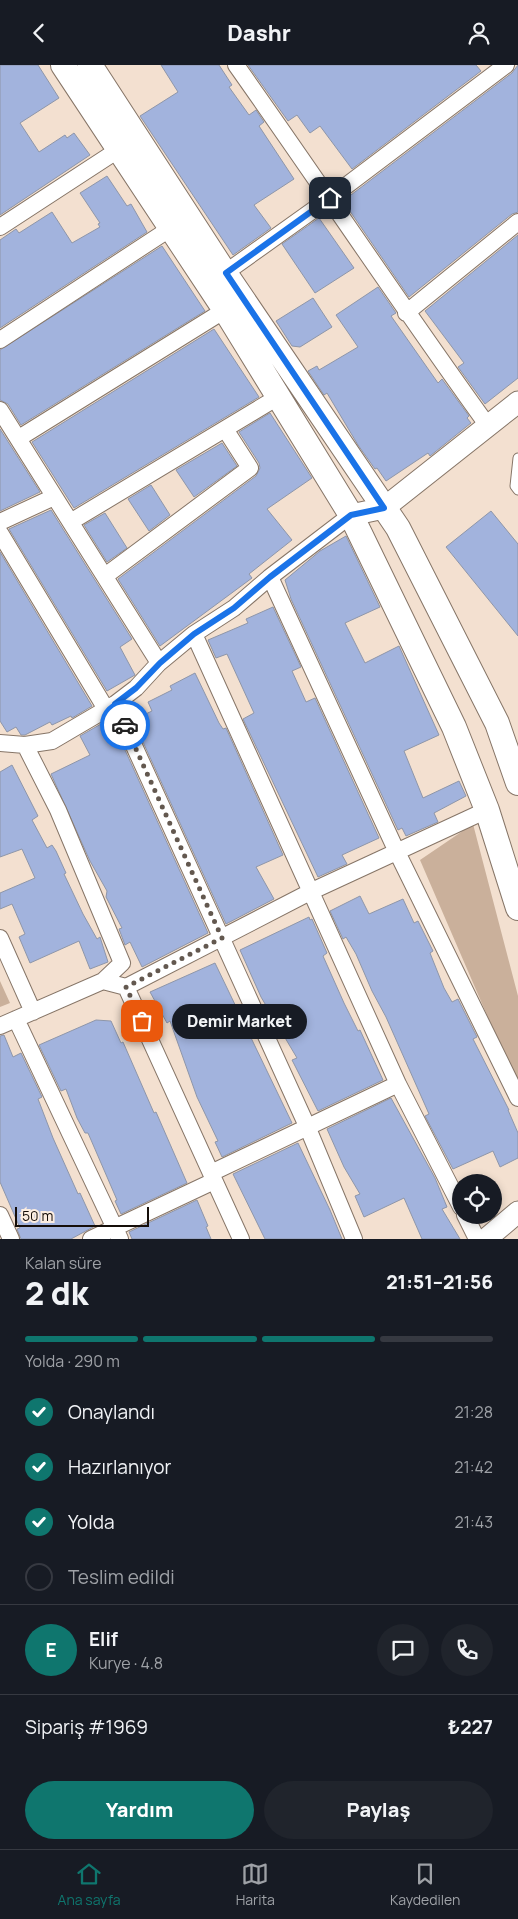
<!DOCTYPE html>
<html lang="tr">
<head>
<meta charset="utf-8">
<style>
	body { margin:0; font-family:Manrope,sans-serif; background:#20242c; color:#f1f3f6; height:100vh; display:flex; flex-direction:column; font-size:19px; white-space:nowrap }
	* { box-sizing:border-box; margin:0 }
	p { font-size:16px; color:#9ea1a6 }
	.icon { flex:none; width:28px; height:28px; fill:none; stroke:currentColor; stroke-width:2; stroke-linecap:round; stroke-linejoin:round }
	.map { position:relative; height:1174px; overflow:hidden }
	.panel { display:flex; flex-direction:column; background:#171b24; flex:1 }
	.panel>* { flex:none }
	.tools { position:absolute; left:452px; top:1109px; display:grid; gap:10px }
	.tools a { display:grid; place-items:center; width:50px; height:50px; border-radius:50%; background:#171b24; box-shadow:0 2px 8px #0003; font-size:25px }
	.scale { position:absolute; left:15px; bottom:12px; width:134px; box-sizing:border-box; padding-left:5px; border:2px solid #150e09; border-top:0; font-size:14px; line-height:18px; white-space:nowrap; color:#150e09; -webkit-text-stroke:4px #fdeee1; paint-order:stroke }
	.pin { position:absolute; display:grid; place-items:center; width:42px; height:42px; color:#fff; margin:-21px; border-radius:10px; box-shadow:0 2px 8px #0006 }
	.courier { position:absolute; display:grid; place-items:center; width:50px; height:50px; margin:-25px; border:4px solid #1a73e8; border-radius:50%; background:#fff; color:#222; box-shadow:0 1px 6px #0007 }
	.bubble { position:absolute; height:35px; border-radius:18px; background:#171b24; box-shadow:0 2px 8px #0003; font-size:16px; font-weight:800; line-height:35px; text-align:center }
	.summary em { font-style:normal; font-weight:800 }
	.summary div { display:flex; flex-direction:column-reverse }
	.summary { display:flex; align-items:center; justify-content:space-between; height:85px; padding:0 25px }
	h1 { font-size:32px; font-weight:800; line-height:38px }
	.bar { display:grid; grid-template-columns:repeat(4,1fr); gap:8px 5px; align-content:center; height:60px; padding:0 25px }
	.bar i { height:6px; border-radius:4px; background:#363941 }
	.bar .active { background:#0f766e }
	.bar p { grid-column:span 4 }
	.line { display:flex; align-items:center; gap:12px; padding:0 25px; border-top:1px solid #363941 }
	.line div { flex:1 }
	.round { display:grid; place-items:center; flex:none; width:52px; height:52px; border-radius:26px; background:#20242c }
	ol { padding:0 25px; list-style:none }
	li { display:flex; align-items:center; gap:15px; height:55px }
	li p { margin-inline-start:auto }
	li .icon { padding:5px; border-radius:50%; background:#0f766e; color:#fff; stroke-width:4 }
	li:last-child { color:#9ea1a6 }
	li i { width:28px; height:28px; border:2px solid #363941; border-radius:50% }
	.primary-button { display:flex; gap:10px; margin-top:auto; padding:10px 25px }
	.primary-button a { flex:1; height:58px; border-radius:30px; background:#0f766e; color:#fff; font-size:20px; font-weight:800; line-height:58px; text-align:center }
	.primary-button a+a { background:#20242c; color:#f1f3f6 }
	header { display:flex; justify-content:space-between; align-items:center; height:65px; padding:0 25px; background:#171b24; font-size:22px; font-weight:800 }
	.tabs { display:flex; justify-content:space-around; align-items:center; height:70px; border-top:1px solid #363941; background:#171b24; font-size:14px; color:#9ea1a6 }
	.tabs a { display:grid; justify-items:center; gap:2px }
	.tabs .active { color:#0f766e }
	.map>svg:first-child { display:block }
</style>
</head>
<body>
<header><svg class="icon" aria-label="back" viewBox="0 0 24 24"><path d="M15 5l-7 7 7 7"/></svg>Dashr<svg class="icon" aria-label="person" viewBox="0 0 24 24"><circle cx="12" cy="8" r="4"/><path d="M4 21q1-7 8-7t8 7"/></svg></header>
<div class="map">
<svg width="518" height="1174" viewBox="0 0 518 1174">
	<rect width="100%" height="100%" fill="#f3e0d0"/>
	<path fill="#cab09b" d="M473,759L518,931V1022L420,795Z
		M0,916L10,938L0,942Z"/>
	<path fill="#a2b3dd" stroke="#8e96a9" d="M0,0H38L59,33L20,58L39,87L65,70L67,73L74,68L90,90L0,150Z
		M161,0H219L232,20L229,22L249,50L256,45L264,57L259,61L294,114L254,140L271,163L233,190L140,51L178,27Z
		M248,0H476L481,6L352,104L320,61L310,68L297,50L288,56Z
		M518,0V147L512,149L409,232L343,136L512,8Z
		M107,111L127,141L131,139L147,167L0,263V175L16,164L19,168L52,147L72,178L100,162L98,159L100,158L80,128Z
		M319,153L354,203L315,228L282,179Z
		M518,170V313L485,339L458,302L464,298L425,246Z
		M162,181L205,246L21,360L8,339L0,335V285Z
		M378,222L396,248L391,251L438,318L442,314L469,351L467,353L471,358L430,391L428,388L386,416L377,403L375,404L358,380L327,328L324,330L308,306L317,301L319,305L358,282L336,250Z
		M313,233L332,262L300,282L292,281L276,256Z
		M214,264L259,332L74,443L32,377Z
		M270,348L312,413L267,444L292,475L249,509L252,513L160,581L118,514L256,411L260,403L259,398L239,367Z
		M0,364L40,427L0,446Z
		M222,378L237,401L194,432L176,405Z
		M151,420L170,450L149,466L128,434Z
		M51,445L132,574L120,582L135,610L107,626L9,464Z
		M491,446L518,479V571L446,482Z
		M105,448L127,483L107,497L84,460Z
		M346,471L380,542L345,558L365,598L399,581L439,670L404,686L423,733L459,716L466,731L434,748L438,757L406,771L402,763L398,765L291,534L285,515L320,486Z
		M0,487L92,641L72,653L71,651L52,660L50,657L25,670H21L16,662L7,667L0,656Z
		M273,542L301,602L292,606L306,637L315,633L379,773L342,790L347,799L318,812L243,654L254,648L227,589L216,593L208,575L248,558L246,554Z
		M195,608L219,658L223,664L226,663L283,790L256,802L274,834L226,859L133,655L152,646L148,637L172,625L170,621Z
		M108,655L113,665L115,663L208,868L142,902L130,877L125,880L119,864L122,863L106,832L107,826L90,796L51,709L90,690L80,671Z
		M12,700L38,751L32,755L47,783L52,780L56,786L66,808L64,809L83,849L97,874L100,872L108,897L90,904L79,876L30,898L19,872L25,869L12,839L0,844V828L35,813L22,784L0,792V707Z
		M360,831L369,849L403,834L414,858L418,856L433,886L430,888L444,923L452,937L458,934L477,972L473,974L509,1045H508L518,1068V1093L500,1102L493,1086L453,1104L425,1051L429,1049L386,952L372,926L356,889L346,872L343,874L330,846Z
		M309,852L310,855L312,854L327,888L323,891L344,938L358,966L360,965L383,1015L318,1046L292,995L297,993L261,932L240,885Z
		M215,898L292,1058L222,1092L215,1077L218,1076L197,1032L170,956L167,958L150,927Z
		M96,955L111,956L121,978L123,977L154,1048L156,1047L187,1118L121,1149L115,1136L117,1135L88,1068H85L77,1053L66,1024L61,1026L39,980Z
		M4,970L13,992L21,988L42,1032L38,1034L53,1073L78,1129L80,1128L95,1161L71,1174H21L17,1164L20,1163L0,1117V971Z
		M391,1033L435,1113L447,1142L442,1144L460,1174H422L404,1133L364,1152L355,1131L360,1129L344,1102L327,1064Z
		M298,1078L330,1145L342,1174H265L233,1109Z
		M197,1135L208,1161L206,1162L211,1174H132L129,1167Z"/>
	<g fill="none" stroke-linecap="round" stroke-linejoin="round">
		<g stroke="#867567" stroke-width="11">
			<path id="service" d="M518,393L515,421L518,425"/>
		</g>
		<g stroke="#867567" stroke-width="18">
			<path id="minor" d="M236,0C321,120 402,242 488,361
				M0,162L118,85
				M225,208L330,133L506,0
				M406,248L518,157
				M0,275L171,163
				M0,345L159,598
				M19,373L225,245
				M72,456L278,332
				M0,457L54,432
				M0,468L106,644
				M105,511L250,403L225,364
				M270,512L396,785L518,1033
				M194,569L398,1019
				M115,639L307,1061L354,1174
				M0,678L25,680L52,676L115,639L136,623L159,598L194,569L234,543L270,512L351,450
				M25,680L58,745L122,898L103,916
				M0,873L33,947
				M126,922L312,826L487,745
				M16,954L120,1174
				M0,961L103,916L126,922L241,1174
				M211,1108L398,1019L461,1142
				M0,1150L11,1174
				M465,1150L477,1174
				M91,1174L214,1116"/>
		</g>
		<g stroke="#867567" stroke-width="23">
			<path id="tertiary" d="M351,450L384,443L518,337
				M486,1174L518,1147"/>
		</g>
		<g stroke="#867567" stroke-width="26">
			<path id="secondary" d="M63,0L225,245L351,450L454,662L487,745L518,843
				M90,0L225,208L398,463L497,658L518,718"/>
		</g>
		<use href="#service" stroke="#fff" stroke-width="9"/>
		<use href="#minor" stroke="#fff" stroke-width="16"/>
		<use href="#tertiary" stroke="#fff" stroke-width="21"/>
		<use href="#secondary" stroke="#fff" stroke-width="24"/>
	</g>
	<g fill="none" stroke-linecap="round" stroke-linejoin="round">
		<path stroke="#63584f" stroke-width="5" stroke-dasharray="0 9" d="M125,660L222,873L126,922L142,956"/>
		<path stroke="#1a73e8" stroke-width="6" d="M125,660L115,639L136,623L160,598L194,569L234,543L270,512L351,450L384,443L226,208L330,133"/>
	</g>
</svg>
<div class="tools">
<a><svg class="icon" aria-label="locate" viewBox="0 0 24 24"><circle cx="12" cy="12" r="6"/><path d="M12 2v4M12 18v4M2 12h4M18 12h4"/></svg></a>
</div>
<div class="scale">50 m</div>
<div class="pin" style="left:142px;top:956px;background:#ea580c"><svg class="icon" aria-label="bag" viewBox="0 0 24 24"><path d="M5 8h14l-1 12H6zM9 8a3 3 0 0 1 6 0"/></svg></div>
<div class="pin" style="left:330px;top:133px;background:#1f2937"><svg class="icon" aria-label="home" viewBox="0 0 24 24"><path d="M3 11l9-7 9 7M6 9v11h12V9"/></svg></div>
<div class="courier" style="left:125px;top:660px"><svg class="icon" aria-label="car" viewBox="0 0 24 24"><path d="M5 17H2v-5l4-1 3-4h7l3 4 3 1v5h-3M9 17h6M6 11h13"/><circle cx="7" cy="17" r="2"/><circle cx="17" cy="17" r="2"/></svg></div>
<div class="bubble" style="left:172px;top:939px;width:135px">Demir Market</div>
</div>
<section class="panel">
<div class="summary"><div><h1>2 dk</h1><p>Kalan süre</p></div><em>21:51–21:56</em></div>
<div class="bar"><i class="active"></i><i class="active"></i><i class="active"></i><i></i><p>Yolda · 290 m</p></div>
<ol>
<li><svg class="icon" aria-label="check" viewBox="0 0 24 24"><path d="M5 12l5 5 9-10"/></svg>Onaylandı<p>21:28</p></li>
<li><svg class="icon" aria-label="check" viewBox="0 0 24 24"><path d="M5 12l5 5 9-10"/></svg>Hazırlanıyor<p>21:42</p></li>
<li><svg class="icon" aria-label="check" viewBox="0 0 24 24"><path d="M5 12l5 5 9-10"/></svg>Yolda<p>21:43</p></li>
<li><i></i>Teslim edildi</li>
</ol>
<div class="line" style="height:90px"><b class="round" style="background:#0f766e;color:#fff">E</b><div><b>Elif</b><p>Kurye · 4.8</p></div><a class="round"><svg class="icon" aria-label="chat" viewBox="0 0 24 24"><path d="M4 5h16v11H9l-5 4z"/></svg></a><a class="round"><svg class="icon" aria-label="phone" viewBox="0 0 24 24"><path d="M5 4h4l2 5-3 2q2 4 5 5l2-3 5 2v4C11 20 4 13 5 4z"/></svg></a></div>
<div class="line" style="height:65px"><div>Sipariş #1969</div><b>₺227</b></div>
<div class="primary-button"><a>Yardım</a><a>Paylaş</a></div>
</section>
<nav class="tabs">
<a class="active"><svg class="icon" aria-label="home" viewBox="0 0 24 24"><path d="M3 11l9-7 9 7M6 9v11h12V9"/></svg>Ana sayfa</a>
<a><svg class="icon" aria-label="map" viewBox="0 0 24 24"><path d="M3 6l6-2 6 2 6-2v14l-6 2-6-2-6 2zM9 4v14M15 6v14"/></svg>Harita</a>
<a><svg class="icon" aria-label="saved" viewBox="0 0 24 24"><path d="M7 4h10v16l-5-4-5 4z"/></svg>Kaydedilen</a>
</nav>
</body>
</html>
